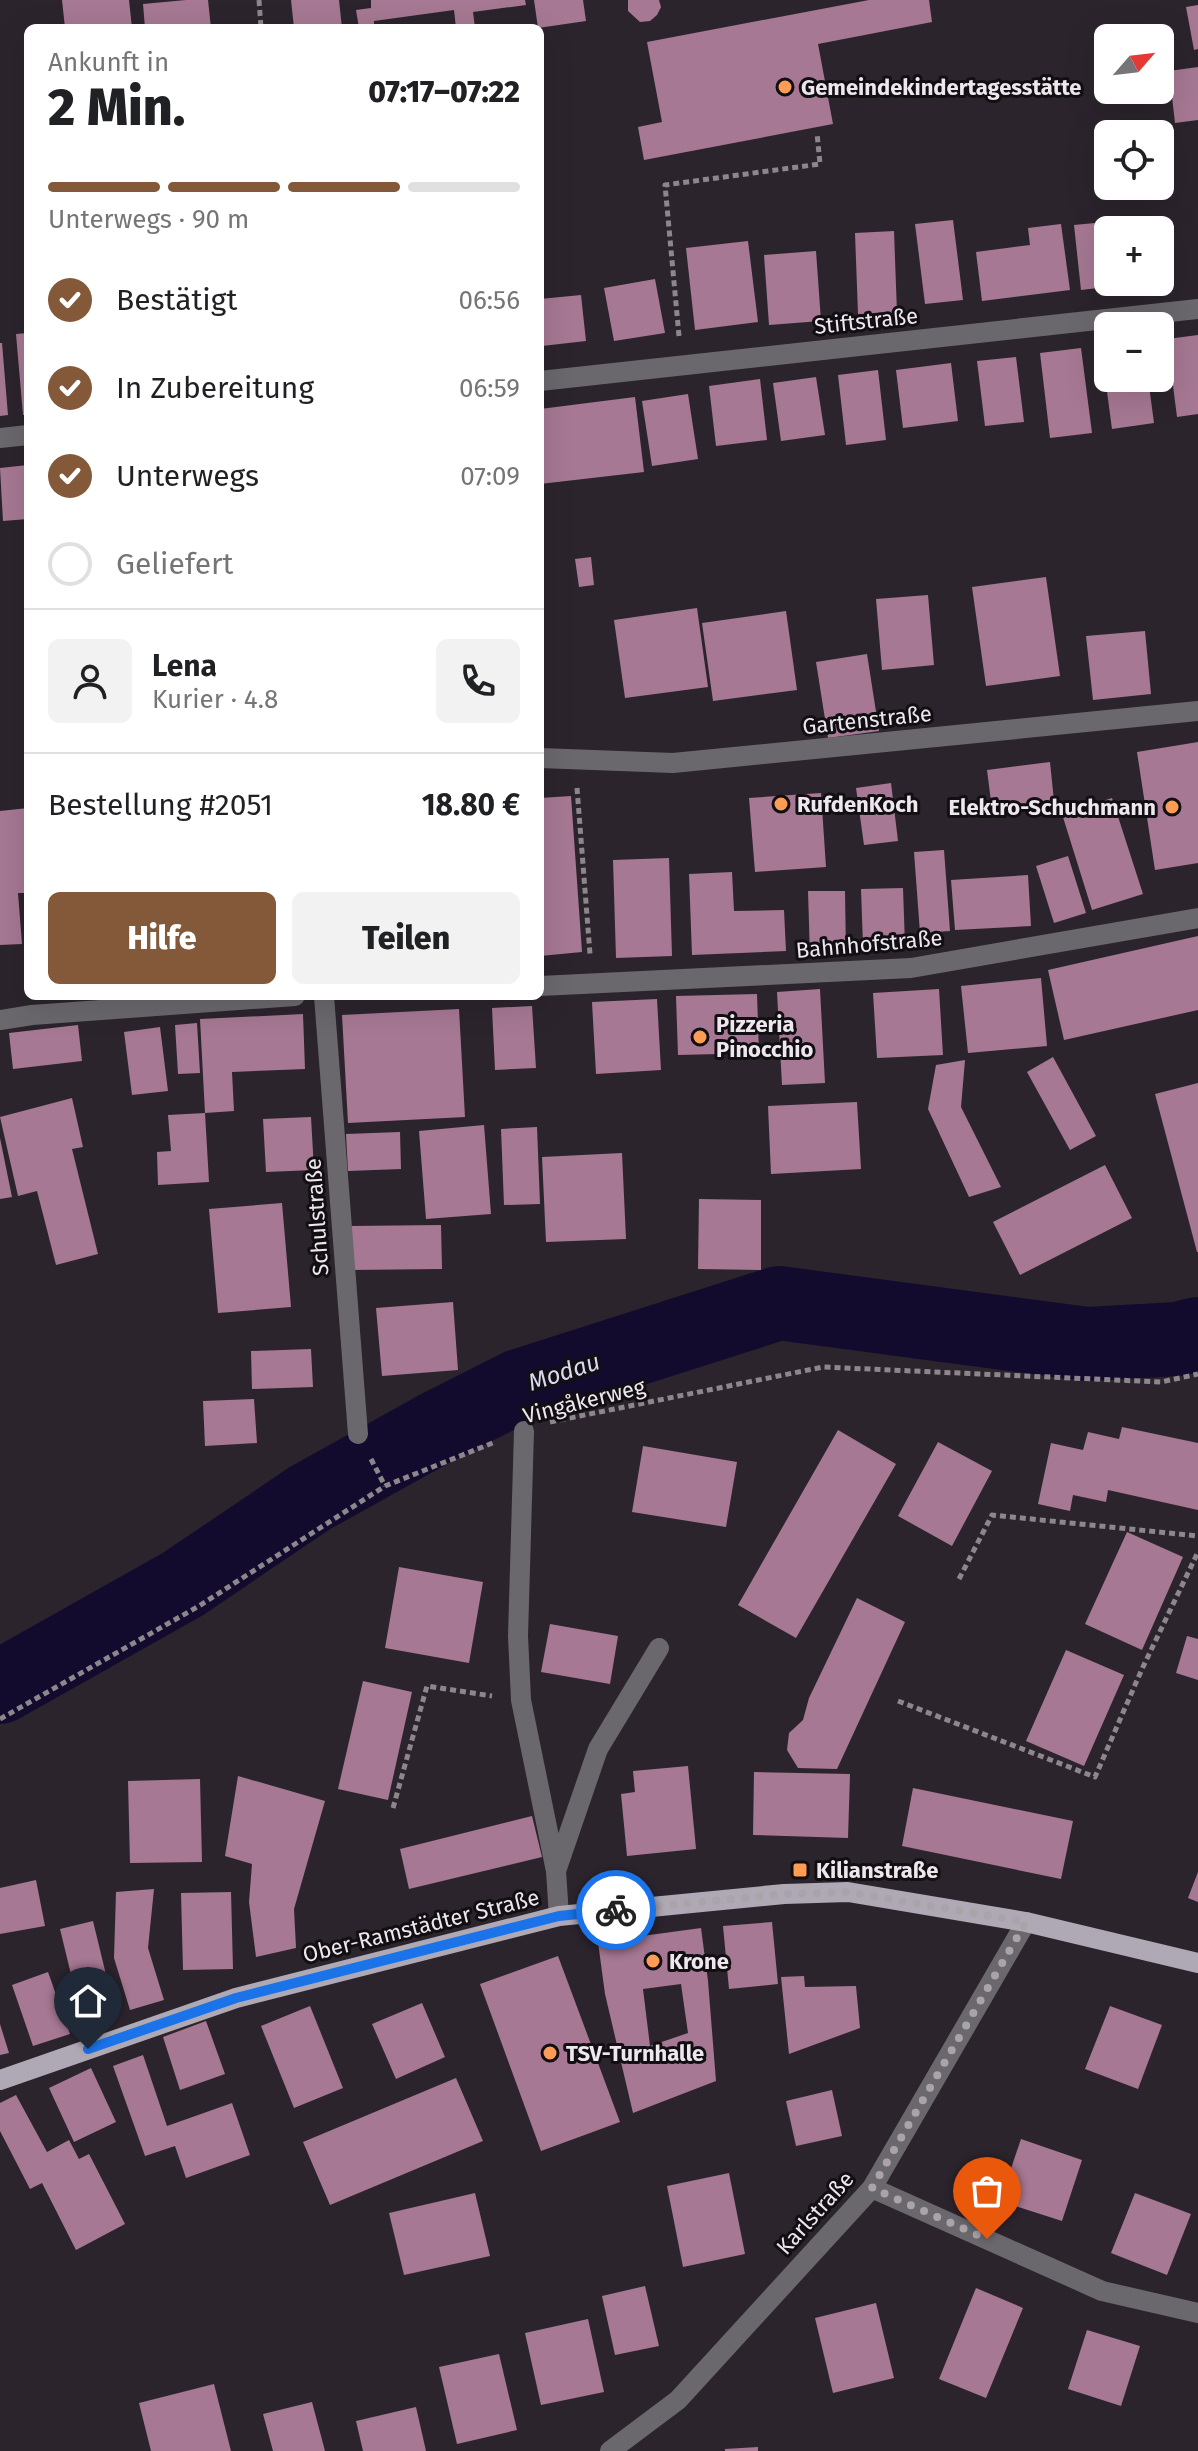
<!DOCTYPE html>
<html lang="de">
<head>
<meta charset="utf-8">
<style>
	body { margin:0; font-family:"Fira Sans",sans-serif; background:#f2f2f2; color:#202124; height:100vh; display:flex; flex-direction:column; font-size:30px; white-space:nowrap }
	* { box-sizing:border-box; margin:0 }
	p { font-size:26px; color:#757577 }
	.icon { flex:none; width:44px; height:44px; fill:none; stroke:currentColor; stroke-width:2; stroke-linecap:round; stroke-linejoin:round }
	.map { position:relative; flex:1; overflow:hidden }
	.drawer { position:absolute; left:24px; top:24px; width:520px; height:976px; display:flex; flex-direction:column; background:#fff; border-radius:12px; box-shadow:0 8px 32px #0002 }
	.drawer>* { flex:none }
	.needle { width:52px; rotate:62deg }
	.tools { position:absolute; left:1094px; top:24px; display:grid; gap:16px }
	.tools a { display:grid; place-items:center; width:80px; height:80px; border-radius:12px; background:#fff; box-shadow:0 8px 32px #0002; font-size:40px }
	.pin { position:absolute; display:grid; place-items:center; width:68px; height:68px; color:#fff; margin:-82px -34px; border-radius:50% 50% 50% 0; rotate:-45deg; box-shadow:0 0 8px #0007 }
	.pin .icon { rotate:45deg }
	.courier { position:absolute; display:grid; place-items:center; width:80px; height:80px; margin:-40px; border:6px solid #1a73e8; border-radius:50%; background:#fff; color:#222; box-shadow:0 2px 10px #0007 }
	.summary em { font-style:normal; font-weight:800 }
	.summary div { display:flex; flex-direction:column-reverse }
	.summary { display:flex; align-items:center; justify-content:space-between; height:136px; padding:0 24px }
	h1 { font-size:52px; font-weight:800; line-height:60px }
	.bar { display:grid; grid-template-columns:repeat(4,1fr); gap:12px 8px; align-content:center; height:96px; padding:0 24px }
	.bar i { height:10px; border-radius:6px; background:#e0e0e0 }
	.bar .current { background:#83593a }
	.bar p { grid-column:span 4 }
	.line { display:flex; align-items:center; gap:20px; padding:0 24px; border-top:2px solid #e0e0e0 }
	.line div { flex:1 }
	.round { display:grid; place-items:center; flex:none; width:84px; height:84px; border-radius:12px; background:#f2f2f2 }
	ol { padding:0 24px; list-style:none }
	li { display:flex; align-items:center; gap:24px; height:88px }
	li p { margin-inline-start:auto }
	li .icon { padding:8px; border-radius:50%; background:#83593a; color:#fff; stroke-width:4 }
	li:last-child { color:#757577 }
	li i { width:44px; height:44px; border:4px solid #e0e0e0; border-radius:50% }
	.action { display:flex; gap:16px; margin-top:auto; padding:16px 24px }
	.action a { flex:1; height:92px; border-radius:12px; background:#83593a; color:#fff; font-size:32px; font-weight:800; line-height:92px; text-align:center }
	.action a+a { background:#f2f2f2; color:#202124 }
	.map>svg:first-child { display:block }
</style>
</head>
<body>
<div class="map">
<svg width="1198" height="2451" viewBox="0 0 1198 2451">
	<rect width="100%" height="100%" fill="#2c242d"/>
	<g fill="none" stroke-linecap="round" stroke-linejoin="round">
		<path stroke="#130b2e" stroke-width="74" d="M0,1687L183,1584L310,1498L436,1428L519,1386L779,1303L1087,1344L1178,1339L1198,1334"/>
	</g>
	<path fill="#a67893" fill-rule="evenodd" d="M62,0H129L132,28H65Z
		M186,0H208L211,28H145L143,4Z
		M291,0H339L342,28H294Z
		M371,0H525L526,5L473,12L475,28H456L454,10L374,21V28H359L356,10L371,8Z
		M534,0H583L586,21L538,28Z
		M628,0H659L661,7L657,15L650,21L640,22L628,11Z
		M869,0H929L932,22L818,44L833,124L644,160L638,127L662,122L647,42Z
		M1198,5V49L1194,50L1186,7Z
		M1198,67V120L1175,123L1169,71Z
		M953,220L963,300L925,304L915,224Z
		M1116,221L1117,230H1108V282H1131V284L1081,290L1074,225Z
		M1061,224L1070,290L982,301L976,252L1030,245L1028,228Z
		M894,231L897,313L858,314L855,233Z
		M748,241L758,322L695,330L686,248Z
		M816,251L821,321L769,325L764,255Z
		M655,279L665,333L614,341L604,288Z
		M581,295L586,341L542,346L540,299Z
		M28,333V415H23L16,334Z
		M1198,335V414L1177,417L1167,339Z
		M0,343H2L8,415L0,416Z
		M1108,346V378H1148L1154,423L1112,429L1101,347Z
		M1081,348L1092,433L1050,438L1040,353Z
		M1016,357L1024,422L985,426L977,361Z
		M951,363L958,421L903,428L896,370Z
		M878,370L886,440L846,445L838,375Z
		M816,377L825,435L781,441L773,383Z
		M760,379L767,440L716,446L709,386Z
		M688,394L698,459L652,466L642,401Z
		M635,397L644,472L540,484V409Z
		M28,465V519L3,521L0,468Z
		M591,557L594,585L579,587L575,559Z
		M1046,577L1060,676L986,686L972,587Z
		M928,595L934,665L882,670L876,599Z
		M697,608L708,687L625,698L614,620Z
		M786,611L797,690L713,701L702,623Z
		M1145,631L1151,694L1093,700L1086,636Z
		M867,654L879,731L828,738L816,662Z
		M1198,742V863L1155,870L1137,752Z
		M1050,762L1054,801L992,809L987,770Z
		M891,783L898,841L864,845L856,788Z
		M821,793L826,867L755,872L749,798Z
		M571,796L582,952L540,956V798Z
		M1112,798L1143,894L1092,910L1062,814Z
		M28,808V893H18L22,944L0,945V811Z
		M944,850L950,931L920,933L914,852Z
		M1068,856L1086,913L1054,923L1036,866Z
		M669,858L672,956L616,958L613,860Z
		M732,872L734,911L784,910L786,951L692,955L689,874Z
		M1028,875L1031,926L955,930L951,880Z
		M903,888L905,945L863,946L861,889Z
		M808,891H845L846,955L810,956Z
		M1198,936V1010L1064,1040L1048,970Z
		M1041,978L1047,1046L968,1053L961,986Z
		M820,989L825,1083L782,1085L777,992Z
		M939,989L943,1055L877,1058L873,993Z
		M757,994L759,1053L678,1055L676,996Z
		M657,999L661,1070L596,1074L592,1002Z
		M532,1006L536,1068L495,1070L492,1008Z
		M459,1009L465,1117L348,1123L342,1015Z
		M303,1014L305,1069L232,1072L234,1111L205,1113L200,1019Z
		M197,1023L200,1073L178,1074L175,1025Z
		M78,1025L82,1061L13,1069L9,1033Z
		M160,1027L168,1091L132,1095L124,1032Z
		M1053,1057L1096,1136L1070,1150L1027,1072Z
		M965,1060L961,1107L1001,1187L969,1197L928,1109L936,1065Z
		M1198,1083V1252H1197L1155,1094Z
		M72,1098L83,1147L72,1149L98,1254L56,1265L37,1191L18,1196L0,1117Z
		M857,1102L861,1169L771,1174L768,1106Z
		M205,1113L209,1182L158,1185L157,1152L171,1151L168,1115Z
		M311,1117L314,1170L266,1172L263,1119Z
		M484,1125L491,1214L426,1219L419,1131Z
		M537,1127L540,1204L504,1205L501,1129Z
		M400,1132L401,1169L348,1171L346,1134Z
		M0,1138L12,1197L0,1199Z
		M622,1153L626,1239L546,1242L542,1157Z
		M1105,1165L1132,1218L1020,1275L993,1222Z
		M699,1199L761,1200V1270L698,1269Z
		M282,1203L291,1307L218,1313L209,1209Z
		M441,1225L442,1269L351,1270V1226Z
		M453,1302L458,1370L382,1376L376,1308Z
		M311,1349L313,1387L252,1389L251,1351Z
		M254,1399L257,1443L205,1446L203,1401Z
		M1122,1427L1198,1443V1510L1108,1490L1106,1502L1073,1495L1070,1511L1038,1504L1051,1443L1083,1450L1088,1432L1119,1439Z
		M838,1430L896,1464L796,1638L738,1605Z
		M938,1442L992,1471L952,1546L898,1516Z
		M643,1446L737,1462L726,1527L632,1512Z
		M1127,1532L1183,1557L1142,1650L1085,1624Z
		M399,1567L483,1582L469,1663L385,1648Z
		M857,1598L905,1622L837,1769L798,1768L787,1750L789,1733L803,1720L809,1698Z
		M550,1624L618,1636L610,1684L541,1672Z
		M1187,1636L1198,1639V1680L1176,1673Z
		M1066,1650L1124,1675L1084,1766L1026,1741Z
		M363,1681L412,1692L388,1800L338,1789Z
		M688,1766L696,1849L627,1856L621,1794L635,1792L633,1771Z
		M754,1772L850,1774L848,1838L753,1835Z
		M238,1776L325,1801L294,1909L296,1948L256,1957L249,1902L252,1864L225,1856Z
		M200,1779L202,1862L130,1863L128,1781Z
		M913,1788L1073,1821L1061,1879L902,1846Z
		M532,1816L542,1857L409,1889L400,1849Z
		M1198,1872V1902L1188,1898Z
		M36,1880L45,1926L0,1934V1888Z
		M154,1889L148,1948L164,2000L130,2010L114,1958L116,1892Z
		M231,1892L233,1969L183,1970L181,1893Z
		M93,1921L116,2016L83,2024L60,1929Z
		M772,1922L778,1984L729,1989L723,1926Z
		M701,1928L708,1981L716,2081L633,2113L605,1994L598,1942ZM681,1984L688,2033L650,2046L643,1989Z
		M558,1956L620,2122L541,2151L480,1984Z
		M48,1972L70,2034L33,2046L12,1985Z
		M804,1976L805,1987L856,1986L860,2028L789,2054L781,1977Z
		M422,2003L445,2057L396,2079L372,2024Z
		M310,2006L343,2088L294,2108L261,2026Z
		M1110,2006L1162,2025L1138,2089L1085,2069Z
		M206,2021L225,2074L180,2090L163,2037Z
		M0,2024L9,2053L0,2055Z
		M143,2055L167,2126L232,2103L250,2155L186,2178L175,2146L145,2156L113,2066Z
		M91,2068L116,2122L74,2142L49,2088Z
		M456,2078L483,2141L330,2205L303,2142Z
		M832,2090L842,2136L796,2146L786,2101Z
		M16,2095L47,2152L69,2140L79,2159L89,2154L125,2224L76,2250L42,2183L30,2189L0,2131V2103Z
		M1021,2139L1082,2160L1062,2221L1000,2201Z
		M729,2173L745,2254L683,2267L667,2186Z
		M475,2193L490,2256L404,2275L389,2213Z
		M1135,2193L1191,2214L1167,2275L1111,2253Z
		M645,2286L659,2346L615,2355L602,2296Z
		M976,2288L1023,2308L986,2398L939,2379Z
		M876,2303L894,2378L833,2393L815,2318Z
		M588,2319L604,2392L541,2405L525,2333Z
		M1087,2330L1140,2346L1121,2406L1068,2389Z
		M499,2354L517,2430L457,2444L439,2367Z
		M214,2384L231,2451H151L139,2403Z
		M312,2402L325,2451H273L263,2414Z
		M416,2407L426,2451H363L356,2421Z
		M758,2447V2451H725V2449Z"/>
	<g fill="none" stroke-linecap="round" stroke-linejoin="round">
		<path stroke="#8d868d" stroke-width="5" stroke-dasharray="6 4" stroke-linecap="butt" d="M259,0L261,28
			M679,336L665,185L820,164L817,133
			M577,788L590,954
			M550,1422L823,1367L1161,1382L1198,1374
			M371,1459L385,1486
			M959,1579L992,1515L1198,1536
			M898,1701L1095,1777L1142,1669L1198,1552
			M0,1719L199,1606L385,1486L495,1442
			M393,1808L427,1686L492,1696"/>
		<path stroke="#6b686d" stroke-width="20" d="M540,381L1198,309
			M0,438L28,435
			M540,758L673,763L1198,711
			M540,986L911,968L1198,918
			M324,996L358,1434
			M0,1020L32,1015L295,996
			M524,1431L518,1636L521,1700L556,1871L559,1916
			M556,1871L598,1749L659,1648
			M872,2188L1102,2291L1198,2313
			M610,2451L678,2400L872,2188L1026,1922"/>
		<path stroke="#aea9b4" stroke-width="20" d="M0,2080L236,1998L559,1916L784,1894L848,1892L1026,1922L1198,1963"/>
	</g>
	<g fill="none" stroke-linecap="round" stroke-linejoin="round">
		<path stroke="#aaa3aa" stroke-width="8" stroke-dasharray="0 14.4" d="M616,1910L784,1894L848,1892L1026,1922L872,2188L987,2239"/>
		<path stroke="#1a73e8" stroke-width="10" d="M88,2049L236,1998L559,1916L616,1910"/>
	</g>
	<g fill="#fd9d55" stroke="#120f13" stroke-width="3">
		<circle cx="785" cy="87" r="8"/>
		<circle cx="781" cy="804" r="8"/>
		<circle cx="1172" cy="807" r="8"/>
		<circle cx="700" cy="1037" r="8"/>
		<rect x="792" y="1862" width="16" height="16" rx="4"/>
		<circle cx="653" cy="1961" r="8"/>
		<circle cx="550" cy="2053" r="8"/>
	</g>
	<g text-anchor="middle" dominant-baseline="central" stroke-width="6" stroke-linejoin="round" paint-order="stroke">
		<g font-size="22" font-weight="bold" fill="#eee8ee" stroke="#120f13" text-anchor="start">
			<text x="801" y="87">Gemeindekindertagesstätte</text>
			<text x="797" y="804">RufdenKoch</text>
			<text x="1156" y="807" text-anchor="end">Elektro-Schuchmann</text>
			<text x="716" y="1024">Pizzeria<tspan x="716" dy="25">Pinocchio</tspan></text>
			<text x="816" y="1870">Kilianstraße</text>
			<text x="669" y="1961">Krone</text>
			<text x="566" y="2053">TSV-Turnhalle</text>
		</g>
		<g font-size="22" fill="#eee8ee" stroke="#120f13">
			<text transform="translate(866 321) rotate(-6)">Stiftstraße</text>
			<text transform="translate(867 720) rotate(-6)">Gartenstraße</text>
			<text transform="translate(869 944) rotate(-5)">Bahnhofstraße</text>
			<text transform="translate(317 1217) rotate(-94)">Schulstraße</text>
			<text transform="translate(584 1401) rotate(-14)">Vingåkerweg</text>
			<text transform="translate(421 1926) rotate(-14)">Ober-Ramstädter Straße</text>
			<text transform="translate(815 2213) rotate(-48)">Karlstraße</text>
		</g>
		<g font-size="24" font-style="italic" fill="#dad8f4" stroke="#120f13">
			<text transform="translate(564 1372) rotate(-18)">Modau</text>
		</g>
	</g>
</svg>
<div class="tools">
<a><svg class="needle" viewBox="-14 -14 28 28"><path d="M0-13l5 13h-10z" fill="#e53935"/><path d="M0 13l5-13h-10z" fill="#757577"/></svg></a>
<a><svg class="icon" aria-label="locate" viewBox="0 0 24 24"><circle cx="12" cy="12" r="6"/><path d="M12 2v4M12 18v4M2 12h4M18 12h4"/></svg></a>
<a>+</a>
<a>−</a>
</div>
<div class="pin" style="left:987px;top:2239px;background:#ea580c"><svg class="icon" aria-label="bag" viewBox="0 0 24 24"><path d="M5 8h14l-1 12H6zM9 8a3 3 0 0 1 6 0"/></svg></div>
<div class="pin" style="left:88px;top:2049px;background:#1f2937"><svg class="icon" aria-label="home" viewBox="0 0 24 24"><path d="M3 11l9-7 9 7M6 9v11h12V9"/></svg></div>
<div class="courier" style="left:616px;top:1910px"><svg class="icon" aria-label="bike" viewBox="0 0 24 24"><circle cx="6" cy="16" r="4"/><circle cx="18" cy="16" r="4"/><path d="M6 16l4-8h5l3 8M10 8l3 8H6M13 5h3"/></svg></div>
<section class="drawer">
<div class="summary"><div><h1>2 Min.</h1><p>Ankunft in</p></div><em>07:17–07:22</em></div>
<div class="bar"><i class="current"></i><i class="current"></i><i class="current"></i><i></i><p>Unterwegs · 90 m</p></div>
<ol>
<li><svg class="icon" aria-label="check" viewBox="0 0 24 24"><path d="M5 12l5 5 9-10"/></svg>Bestätigt<p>06:56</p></li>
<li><svg class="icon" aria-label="check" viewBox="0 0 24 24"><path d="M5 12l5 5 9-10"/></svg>In Zubereitung<p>06:59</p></li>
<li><svg class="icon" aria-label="check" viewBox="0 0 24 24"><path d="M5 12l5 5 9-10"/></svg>Unterwegs<p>07:09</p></li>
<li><i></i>Geliefert</li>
</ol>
<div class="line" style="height:144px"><a class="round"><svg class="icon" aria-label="person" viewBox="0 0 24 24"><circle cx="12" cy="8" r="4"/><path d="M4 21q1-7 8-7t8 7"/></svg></a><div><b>Lena</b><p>Kurier · 4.8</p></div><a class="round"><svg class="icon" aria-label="phone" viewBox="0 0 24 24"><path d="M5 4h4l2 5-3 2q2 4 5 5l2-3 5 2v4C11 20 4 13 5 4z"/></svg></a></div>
<div class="line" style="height:104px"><div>Bestellung #2051</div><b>18.80 €</b></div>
<div class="action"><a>Hilfe</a><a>Teilen</a></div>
</section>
</div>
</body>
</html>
